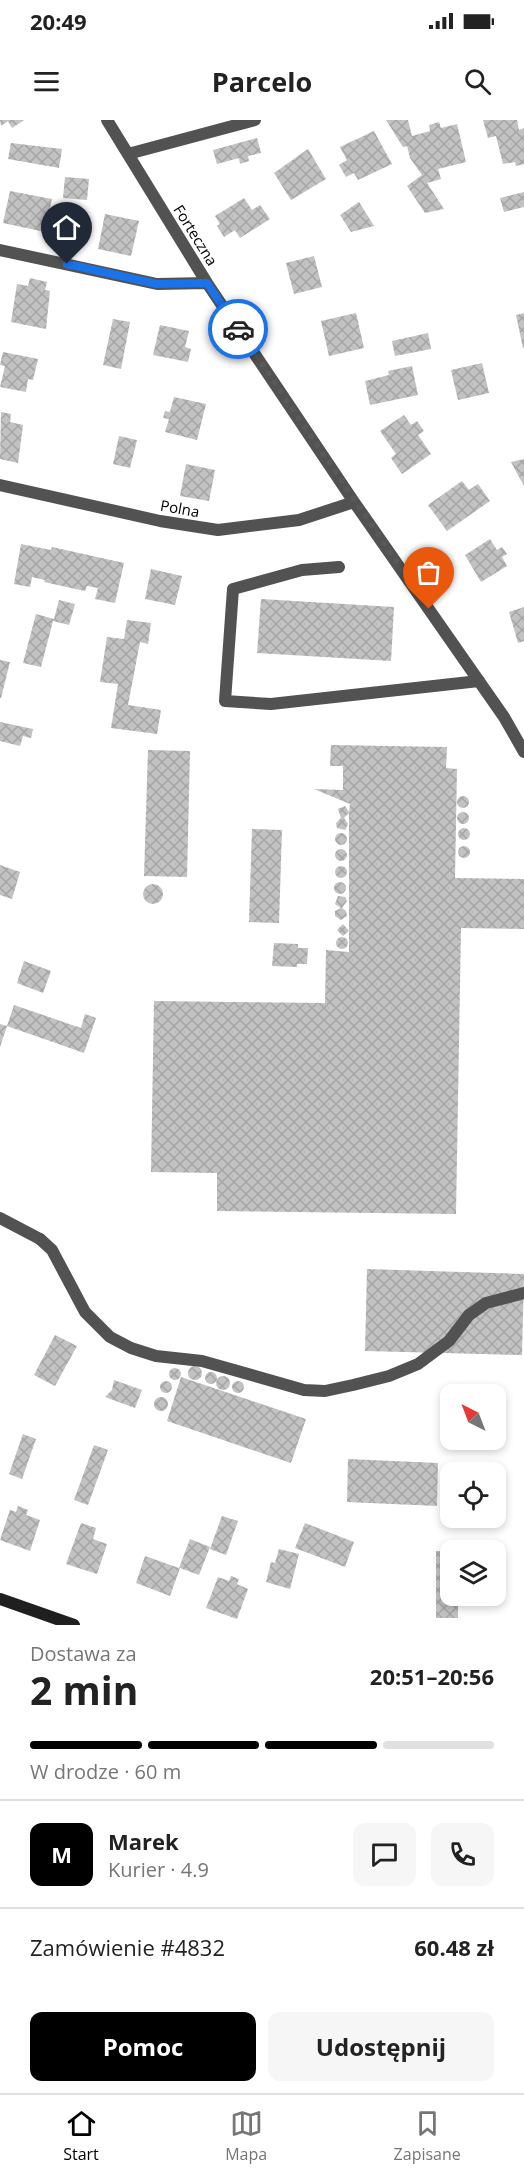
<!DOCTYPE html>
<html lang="pl">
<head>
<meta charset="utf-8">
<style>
	body { margin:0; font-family:"Open Sans",sans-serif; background:#f6f6f6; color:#222; height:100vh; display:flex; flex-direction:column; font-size:22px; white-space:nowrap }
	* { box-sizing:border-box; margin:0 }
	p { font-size:20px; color:#767676 }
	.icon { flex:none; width:33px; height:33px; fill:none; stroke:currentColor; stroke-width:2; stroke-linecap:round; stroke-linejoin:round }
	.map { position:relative; height:1505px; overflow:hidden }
	.panel { display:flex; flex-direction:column; background:#fff; flex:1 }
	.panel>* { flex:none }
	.needle { width:39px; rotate:318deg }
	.fabs { position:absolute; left:440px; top:1264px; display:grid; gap:12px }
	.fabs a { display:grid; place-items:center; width:66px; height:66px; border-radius:12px; background:#fff; box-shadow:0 3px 9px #0003; font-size:30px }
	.pin { position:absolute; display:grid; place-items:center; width:51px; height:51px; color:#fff; margin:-62px -26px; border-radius:50% 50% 50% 0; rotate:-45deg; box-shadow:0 0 6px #0007 }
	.pin .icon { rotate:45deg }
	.courier { position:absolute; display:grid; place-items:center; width:60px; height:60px; margin:-30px; border:4px solid #1a73e8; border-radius:50%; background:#fff; color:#222; box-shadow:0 2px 8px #0007 }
	.overview em { font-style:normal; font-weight:700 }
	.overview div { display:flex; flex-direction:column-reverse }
	.overview { display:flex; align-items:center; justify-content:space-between; height:102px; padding:0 30px }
	h1 { font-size:39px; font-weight:700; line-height:45px }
	.bar { display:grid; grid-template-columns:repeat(4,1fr); gap:9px 6px; align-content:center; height:72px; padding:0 30px }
	.bar i { height:8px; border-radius:4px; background:#e0e0e0 }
	.bar .on { background:#000 }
	.bar p { grid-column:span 4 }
	.line { display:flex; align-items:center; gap:15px; padding:0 30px; border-top:2px solid #e0e0e0 }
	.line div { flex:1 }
	.round { display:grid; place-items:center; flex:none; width:63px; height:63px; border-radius:12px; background:#f6f6f6 }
	.cta { display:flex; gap:12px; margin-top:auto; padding:12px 30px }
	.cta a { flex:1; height:69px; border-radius:12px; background:#000; color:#fff; font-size:24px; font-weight:700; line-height:69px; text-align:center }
	.cta a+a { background:#f6f6f6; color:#222 }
	.status { display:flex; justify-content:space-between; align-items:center; height:42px; padding:0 30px; background:#fff; direction:ltr }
	.status svg { height:16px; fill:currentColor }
	header { display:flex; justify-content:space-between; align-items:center; height:78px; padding:0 30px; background:#fff; font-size:27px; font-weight:700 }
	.tab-bar { display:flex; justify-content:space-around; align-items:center; height:84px; border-top:2px solid #e0e0e0; background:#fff; font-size:16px; color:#767676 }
	.tab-bar a { display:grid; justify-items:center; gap:3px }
	.tab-bar .on { color:#000 }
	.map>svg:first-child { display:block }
</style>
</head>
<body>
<div class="status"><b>20:49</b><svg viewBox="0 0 49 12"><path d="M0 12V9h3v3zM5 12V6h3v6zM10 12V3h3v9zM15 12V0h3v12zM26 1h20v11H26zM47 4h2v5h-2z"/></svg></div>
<header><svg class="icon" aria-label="menu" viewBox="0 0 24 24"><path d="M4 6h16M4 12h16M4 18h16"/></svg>Parcelo<svg class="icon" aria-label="search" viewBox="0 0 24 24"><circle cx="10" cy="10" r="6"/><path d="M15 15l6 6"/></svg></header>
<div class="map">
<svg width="524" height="1505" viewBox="0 0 524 1505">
	<defs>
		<pattern id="building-cross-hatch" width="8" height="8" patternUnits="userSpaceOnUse" patternTransform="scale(1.5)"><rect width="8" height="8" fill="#c2c2c2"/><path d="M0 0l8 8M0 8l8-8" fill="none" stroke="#a5a5a5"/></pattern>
	</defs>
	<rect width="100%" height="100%" fill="#fff"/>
	<path fill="url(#building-cross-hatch)" d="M0,0H24L12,8L8,1L1,6Z
		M386,0H408L412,16L430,11L429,5L439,2L441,8L457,4L466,42L438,49L441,59L427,63L444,89L425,93L407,66L422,55L410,38L407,26L403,27Z
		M483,0H517L519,10L524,8V44L516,46L515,42L503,44L496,16L488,18Z
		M374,11L392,44L358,60L354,53L346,57L339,45L347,40L340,27Z
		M257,18L261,33L248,36L249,41L240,44L239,38L217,44L213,30Z
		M11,23L62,29L59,48L8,39Z
		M308,29L326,59L291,80L274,53Z
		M65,57L89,59L87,80L63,78Z
		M10,71L52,79L45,112L3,103Z
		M524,72V87L504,92L500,78Z
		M244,78L252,90L260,85L270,99L240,118L235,110L224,117L217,106L220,104L215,96Z
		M359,82L374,106L351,112L340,95Z
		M105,94L139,101L131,136L98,129Z
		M314,136L322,167L294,174L286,143Z
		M30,158L47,162L45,170L50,171L46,209L11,202L17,164L28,166Z
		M356,193L364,228L329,236L321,201Z
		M524,193V228H523L516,195Z
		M113,199L130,202L121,249L103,245Z
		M160,205L189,211L185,227L191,229L188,242L153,235Z
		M428,213L431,229L395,236L392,221Z
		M3,232L38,239L33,260L28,259L26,272L0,267L5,246L0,245Z
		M482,243L489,273L458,280L451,250Z
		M412,246L418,275L370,285L365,261L389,255L388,251Z
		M174,277L206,284L197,320L165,312L169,299L163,298L165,291L170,292Z
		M1,292L11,294L10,302L23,305L18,343L0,339Z
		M404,295L411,305L417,301L424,311L418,315L431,334L402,354L391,338L396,334L380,311Z
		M119,316L137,320L130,348L113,344Z
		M524,339V366L511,342Z
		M186,344L215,350L209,381L180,376Z
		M462,361L469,370L478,364L490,381L447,411L428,385Z
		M490,419L497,430L502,427L507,434L502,437L507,446L481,462L465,435Z
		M21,424L51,430L52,427L124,443L115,483L95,479L98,468L87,466L85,471L44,462L45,460L32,457L30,467L14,464Z
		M151,449L182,456L175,485L145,479Z
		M261,479L394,487L391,541L257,533Z
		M59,480L75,484L69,505L53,501L41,547L23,543L36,494L54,499Z
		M524,487V521L518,523L509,492Z
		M127,500L151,503L148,524L140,522L128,585L161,590L157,614L111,608L118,564L100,562L107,517L124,519Z
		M0,540L10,542L1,578H0Z
		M0,602L33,609L31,618L23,616L20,626L0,621Z
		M331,625L447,627L446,648L457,649L455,758L524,759V809L461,808L456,1094L217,1091V1053L151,1052L154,881L325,883L326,830L349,832V811L343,816L337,810L343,804L349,811V693L344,698L348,704L345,710L337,708L336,703L341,698L338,689L345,686L349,692L350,684L314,669L343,670V646H330Z
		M148,630L190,631L187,757L144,756Z
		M457 682a6 6 0 1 1 12 0a6 6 0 1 1-12 0Z
		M457 698a6 6 0 1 1 12 0a6 6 0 1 1-12 0Z
		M458 714a6 6 0 1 1 12 0a6 6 0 1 1-12 0Z
		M252,709L282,710L279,803L249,802Z
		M335 719a6 6 0 1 1 12 0a6 6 0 1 1-12 0Z
		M458 732a6 6 0 1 1 12 0a6 6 0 1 1-12 0Z
		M335 735a6 6 0 1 1 12 0a6 6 0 1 1-12 0Z
		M0,745L20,752L12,779L0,775Z
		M335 752a6 6 0 1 1 12 0a6 6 0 1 1-12 0Z
		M334 768a6 6 0 1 1 12 0a6 6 0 1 1-12 0Z
		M143 774a10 10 0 1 1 20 0a10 10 0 1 1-20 0Z
		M338,776L345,777L347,781L342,788L346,791L347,796L341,800L335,796V791L341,788L335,784Z
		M336 823a6 6 0 1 1 12 0a6 6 0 1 1-12 0Z
		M274,823L298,824V828H308L307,844H297V847L272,846Z
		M24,841L51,851L43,873L17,863Z
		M14,885L81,908L85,894L96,898L84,933L7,906Z
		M0,904L7,906L0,927Z
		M367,1149L524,1154L522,1235L365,1231Z
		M55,1215L77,1226L55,1266L34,1255Z
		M188 1253a7 7 0 1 1 14 0a7 7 0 1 1-14 0Z
		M169 1254a6 6 0 1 1 12 0a6 6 0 1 1-12 0Z
		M205 1258a6 6 0 1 1 12 0a6 6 0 1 1-12 0Z
		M216 1263a7 7 0 1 1 14 0a7 7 0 1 1-14 0Z
		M181,1257L306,1299L291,1343L167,1301Z
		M114,1260L142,1270L135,1288L105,1277L112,1270Z
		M232 1267a6 6 0 1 1 12 0a6 6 0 1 1-12 0Z
		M160 1267a6 6 0 1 1 12 0a6 6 0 1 1-12 0Z
		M154 1284a7 7 0 1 1 14 0a7 7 0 1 1-14 0Z
		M23,1314L36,1319L22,1359L9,1354Z
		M94,1325L108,1330L88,1385L74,1380Z
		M348,1339L438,1343L437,1386L347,1382Z
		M18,1386L28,1390L26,1395L40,1400L30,1431L0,1420L10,1390L16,1392Z
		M222,1396L238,1401L226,1435L210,1429Z
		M81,1403L96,1408L93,1419L107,1424L97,1454L66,1444Z
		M305,1403L354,1422L345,1447L295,1428Z
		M190,1419L210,1427L199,1455L180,1448L170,1476L136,1463L145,1436L179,1448Z
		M279,1429L299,1434L290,1469L266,1462L271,1442L275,1443Z
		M436,1431H450V1476H465L464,1482H458V1498H436Z
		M231,1456L239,1459L237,1464L248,1469L237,1499L206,1488L218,1457L229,1461Z"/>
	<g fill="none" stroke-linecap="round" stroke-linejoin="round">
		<path stroke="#525252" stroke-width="12" d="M339,447L302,450L233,469L225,581L271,584L479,561
			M40,1119L52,1130L85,1192L110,1217L131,1228L156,1236L202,1241L304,1270L325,1271L353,1265L389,1256L418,1244L449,1221L469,1195L486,1183L524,1173"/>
		<path stroke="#525252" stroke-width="12" d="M107,0L207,163L354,382L504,597L524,632
			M128,34L255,0
			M0,130L157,164L207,163
			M0,365L160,401L218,410L299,400L354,382
			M0,1098L40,1119"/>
		<path stroke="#1f1f1f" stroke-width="12" d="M0,1479L74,1505"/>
	</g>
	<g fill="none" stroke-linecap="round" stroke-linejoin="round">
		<path stroke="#595959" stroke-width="6" stroke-dasharray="0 10.8" d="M238,209L429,489"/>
		<path stroke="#1a73e8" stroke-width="8" d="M67,144L157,164L207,163L238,209"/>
	</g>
	<g text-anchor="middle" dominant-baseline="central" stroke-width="4.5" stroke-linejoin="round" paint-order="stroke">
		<g font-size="15" fill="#000" stroke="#fff">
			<text transform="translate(196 115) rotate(58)">Forteczna</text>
			<text transform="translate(180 388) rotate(10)">Polna</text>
		</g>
	</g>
</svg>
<div class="fabs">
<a><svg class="needle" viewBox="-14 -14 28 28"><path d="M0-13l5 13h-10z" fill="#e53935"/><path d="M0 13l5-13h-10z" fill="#767676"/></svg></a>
<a><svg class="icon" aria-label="locate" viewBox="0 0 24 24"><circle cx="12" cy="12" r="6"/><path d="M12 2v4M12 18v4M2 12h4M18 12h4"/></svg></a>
<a><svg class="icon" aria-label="layers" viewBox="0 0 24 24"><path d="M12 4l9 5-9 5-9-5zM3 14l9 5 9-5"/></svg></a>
</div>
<div class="pin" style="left:429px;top:489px;background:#ea580c"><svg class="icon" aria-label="bag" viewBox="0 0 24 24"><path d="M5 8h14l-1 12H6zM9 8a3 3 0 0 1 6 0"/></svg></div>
<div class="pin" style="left:67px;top:144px;background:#1f2937"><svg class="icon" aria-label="home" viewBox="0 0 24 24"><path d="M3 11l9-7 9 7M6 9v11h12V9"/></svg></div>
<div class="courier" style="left:238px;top:209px"><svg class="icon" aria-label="car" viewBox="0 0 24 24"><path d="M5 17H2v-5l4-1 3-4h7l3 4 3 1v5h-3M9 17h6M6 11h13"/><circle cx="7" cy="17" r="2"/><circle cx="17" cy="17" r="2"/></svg></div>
</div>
<section class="panel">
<div class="overview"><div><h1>2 min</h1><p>Dostawa za</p></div><em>20:51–20:56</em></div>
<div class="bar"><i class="on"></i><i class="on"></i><i class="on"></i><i></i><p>W drodze · 60 m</p></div>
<div class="line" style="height:108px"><b class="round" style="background:#000;color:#fff">M</b><div><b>Marek</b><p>Kurier · 4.9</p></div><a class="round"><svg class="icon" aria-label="chat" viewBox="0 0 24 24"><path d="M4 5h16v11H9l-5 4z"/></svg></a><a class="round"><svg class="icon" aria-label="phone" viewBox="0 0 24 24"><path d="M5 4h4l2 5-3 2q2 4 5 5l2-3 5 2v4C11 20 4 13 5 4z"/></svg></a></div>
<div class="line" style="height:78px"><div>Zamówienie #4832</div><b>60.48 zł</b></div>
<div class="cta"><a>Pomoc</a><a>Udostępnij</a></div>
</section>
<nav class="tab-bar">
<a class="on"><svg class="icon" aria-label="home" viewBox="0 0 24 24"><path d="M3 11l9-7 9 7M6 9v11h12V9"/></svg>Start</a>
<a><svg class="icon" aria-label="map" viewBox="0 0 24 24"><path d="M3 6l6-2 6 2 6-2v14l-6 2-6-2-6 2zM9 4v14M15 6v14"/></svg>Mapa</a>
<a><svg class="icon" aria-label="saved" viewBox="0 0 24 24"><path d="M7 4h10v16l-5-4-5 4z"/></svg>Zapisane</a>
</nav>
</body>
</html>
